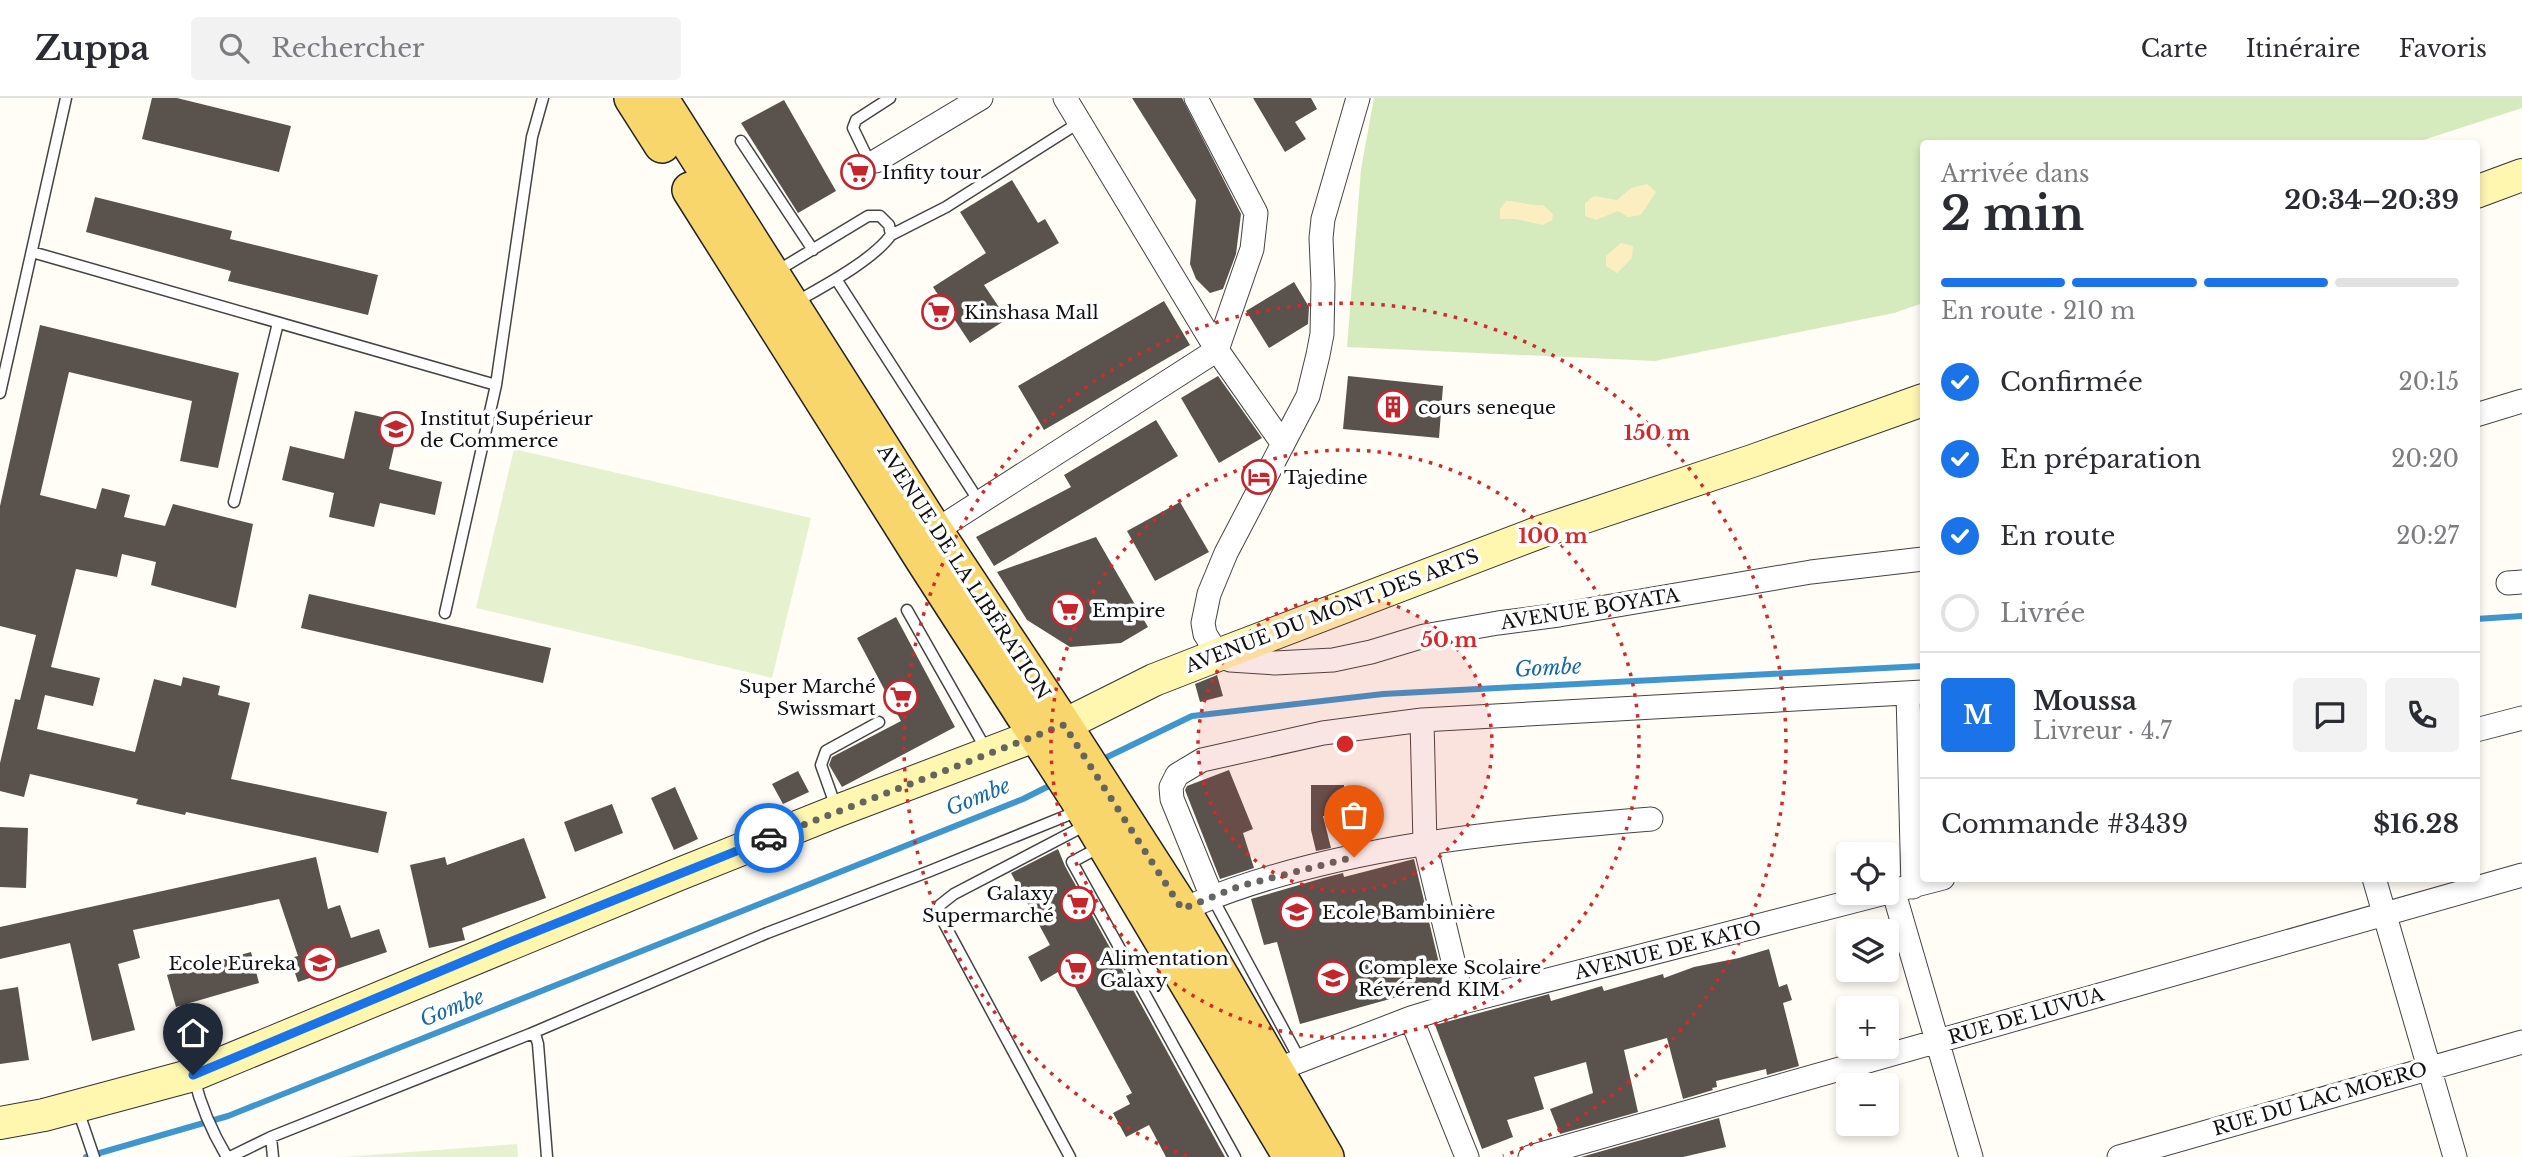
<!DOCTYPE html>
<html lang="fr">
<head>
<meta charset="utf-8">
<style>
	body { margin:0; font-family:"Libre Baskerville",serif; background:#f2f2f3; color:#2b2b33; height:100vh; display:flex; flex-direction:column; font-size:26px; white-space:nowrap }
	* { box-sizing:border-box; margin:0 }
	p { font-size:23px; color:#7c7c81 }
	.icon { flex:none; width:38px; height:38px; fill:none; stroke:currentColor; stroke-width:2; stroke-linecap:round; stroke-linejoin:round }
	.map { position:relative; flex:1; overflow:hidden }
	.sheet { position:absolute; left:1920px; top:42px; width:560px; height:742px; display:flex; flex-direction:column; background:#fff; border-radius:7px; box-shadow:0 4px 10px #0003 }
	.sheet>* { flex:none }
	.fabs { position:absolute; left:1836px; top:744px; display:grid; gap:14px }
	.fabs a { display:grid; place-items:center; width:63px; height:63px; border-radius:7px; background:#fff; box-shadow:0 4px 10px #0003; font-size:35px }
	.pin { position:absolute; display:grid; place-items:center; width:60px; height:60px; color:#fff; margin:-72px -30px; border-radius:50% 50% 50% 0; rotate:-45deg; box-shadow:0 0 7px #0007 }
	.pin .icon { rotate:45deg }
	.courier { position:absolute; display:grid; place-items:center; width:70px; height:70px; margin:-35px; border:5px solid #1a73e8; border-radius:50%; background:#fff; color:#222; box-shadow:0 2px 9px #0007 }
	.headline em { font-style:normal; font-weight:800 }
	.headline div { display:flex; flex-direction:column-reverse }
	.headline { display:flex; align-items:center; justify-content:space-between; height:119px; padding:0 21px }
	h1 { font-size:46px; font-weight:800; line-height:52px }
	.bar { display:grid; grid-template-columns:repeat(4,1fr); gap:10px 7px; align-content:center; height:84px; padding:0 21px }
	.bar i { height:9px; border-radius:5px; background:#e1e1e2 }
	.bar .active { background:#1a73e8 }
	.bar p { grid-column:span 4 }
	.line { display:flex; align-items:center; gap:18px; padding:0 21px; border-top:2px solid #e1e1e2 }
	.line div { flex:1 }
	.round { display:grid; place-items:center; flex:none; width:74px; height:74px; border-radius:7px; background:#f2f2f3 }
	ol { padding:0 21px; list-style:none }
	li { display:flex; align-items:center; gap:21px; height:77px }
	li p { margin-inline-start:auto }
	li .icon { padding:7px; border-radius:50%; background:#1a73e8; color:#fff; stroke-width:4 }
	li:last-child { color:#7c7c81 }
	li i { width:38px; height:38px; border:4px solid #e1e1e2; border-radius:50% }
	header { display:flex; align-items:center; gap:42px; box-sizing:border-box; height:98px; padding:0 35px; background:#fff; border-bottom:2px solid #e1e1e2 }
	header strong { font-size:33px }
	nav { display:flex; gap:38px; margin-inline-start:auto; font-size:24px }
	.search { width:490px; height:63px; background:#f2f2f3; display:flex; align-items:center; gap:18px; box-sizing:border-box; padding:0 24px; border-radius:7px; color:#7c7c81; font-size:26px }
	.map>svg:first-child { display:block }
</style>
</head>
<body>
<header>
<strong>Zuppa</strong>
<div class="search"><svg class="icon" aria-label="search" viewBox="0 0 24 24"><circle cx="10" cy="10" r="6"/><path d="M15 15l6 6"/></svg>Rechercher</div>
<nav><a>Carte</a><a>Itinéraire</a><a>Favoris</a></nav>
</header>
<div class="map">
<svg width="2522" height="1059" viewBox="0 0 2522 1059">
	<rect width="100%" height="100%" fill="#fffdf5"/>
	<path fill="#d5ebbd" d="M1374,0H2522V10L2414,45L1923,46V205L1894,215L1655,263L1347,249L1361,71Z"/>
	<path fill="#fbeec1" d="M1647,86L1656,94L1641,117L1628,119L1618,113L1596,122L1585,118V105L1594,98L1617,102L1631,90Z
		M1506,103C1520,103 1529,108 1543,107L1553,116L1552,122L1543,127L1516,121H1500V111Z
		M1621,145L1633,148L1632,160L1617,175L1606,168V158Z"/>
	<path fill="#e6f2cf" d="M514,351L811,420L772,580L476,510Z
		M517,1046L518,1059H344Z"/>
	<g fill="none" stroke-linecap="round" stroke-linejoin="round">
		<path stroke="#3f96cf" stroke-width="6" d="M2476,521L2522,518
			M1101,662L1192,618L1383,596L1923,568
			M86,1059L228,1018L1023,701L1053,686"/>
	</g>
	<path fill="#5a524d" d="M152,0H177L291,28L279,74L142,41Z
		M1132,0H1182L1241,116L1236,156L1223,191L1210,195L1196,181L1190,166L1196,102Z
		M1253,0H1311L1317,11L1295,24L1306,41L1285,54Z
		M784,2L836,93L798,115L741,25Z
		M1012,82L1038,125L1045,121L1059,145L984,187L1007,221L970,245L933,189L986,155L960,114Z
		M95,99L232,133L230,141L378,177L368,217L228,183L231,173L86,134Z
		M1294,184L1309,209L1308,226L1269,250L1246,213Z
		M1164,203L1190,247L1044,332L1018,288Z
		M40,227L239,275L218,370L180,363L192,303L69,274L40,397L96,411L102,390L130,397L124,419L165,428L173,406L253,426L236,510L151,487L156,464L122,456L117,479L76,471L51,569L100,580L93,608L45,597L37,631L135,654L154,581L181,588L183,579L220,588L218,597L250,605L231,681L387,714L378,755L186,714L185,717L136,706L138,701L30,676L24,699L0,693V665L15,601L20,602L36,537L0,528V408Z
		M1218,278L1262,340L1219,365L1181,300Z
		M1348,278L1443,288L1439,340L1343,331Z
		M355,313L400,323L389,371L442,384L435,417L380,405L374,429L329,419L334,395L282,382L290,348L344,361Z
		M1156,322L1178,358L994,468L976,439L1071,389L1064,377Z
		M1180,404L1209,454L1155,483L1127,433Z
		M1096,439L1148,529L1121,545L1070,549L1027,522L997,474Z
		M309,496L551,550L543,585L301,530Z
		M896,519L955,629L842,689L829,667L832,659L901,623L857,540Z
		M1217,577L1223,598L1200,604L1195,586Z
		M1229,672L1253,731L1243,735L1254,770L1220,781L1185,692L1187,688Z
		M798,673L809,694L783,706L772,686Z
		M1311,687H1344V718H1323L1331,750L1316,753L1311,732Z
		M675,689L698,741L674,752L651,700Z
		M612,706L623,735L575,754L564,724Z
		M0,729L28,730L26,790L0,789Z
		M524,740L546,800L462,830L465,842L429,850L410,767L445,759L447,767Z
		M1058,751L1065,768L1225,1059H1166L1149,1027L1126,1039L1113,1015L1130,1006L1126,998L1132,995L1069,878L1062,882L1058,874L1041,884L1028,859L1050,847L1011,775Z
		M316,759L328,811L340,807L351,840L379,831L387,854L298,884L290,860L298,858L279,801L133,832L140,860L118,866L135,932L92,943L70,845L0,861V829Z
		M1414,761L1444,886L1300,926L1277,844L1264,847L1251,801L1323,780L1343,775L1344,779Z
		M1769,851L1779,889L1787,886L1792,902L1783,905L1799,968L1767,977L1766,971L1716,983L1717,989L1712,990L1713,992L1683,1001L1667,940L1624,952L1638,1014L1560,1036L1550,1011L1593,995L1586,964L1534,979L1544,1011L1507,1022L1513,1039L1482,1051L1435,927L1549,896L1551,903L1602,888L1604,893L1663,876L1664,880L1694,869L1739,860Z
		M251,854L259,885L176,909L167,877Z
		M18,889L29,962L0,966V892Z
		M1719,1020L1726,1049L1683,1059H1581Z"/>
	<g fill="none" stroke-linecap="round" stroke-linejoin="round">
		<g stroke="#444" stroke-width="13">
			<path id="lane" d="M741,43L813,152
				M874,63H869L853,30L856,22L890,0
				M891,137L946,109L1080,24
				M32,154L496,287L445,515
				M777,173L868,118H880L889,127L891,137C872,163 822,189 794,205
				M836,181L980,405
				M496,287L532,39L543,0
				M0,295L66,0
				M234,404L278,225
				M907,512L987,653
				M836,709L821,667L826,653L879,624
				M1100,749L1072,764L1235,1059
				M1212,799L1300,962
				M530,936L767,835L930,773L1078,713
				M194,980C201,1009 212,1034 227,1059
				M78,1012L94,1059
				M271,1039L273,1059
				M230,1059L271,1039L530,936L536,939L538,946L547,1059
				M1070,1059L938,814L940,807L954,796L1086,727"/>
		</g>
		<g stroke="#444" stroke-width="25">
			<path id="street" d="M1065,0L1217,252L1283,346
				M1358,0L1323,121L1321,140L1323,186L1322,236L1318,257L1308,298L1226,455L1209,496L1203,525L1205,536L1218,557L1230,562L1275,565L1333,562L1371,554L1424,538L1498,525L1559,517L1811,474L1923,461
				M876,63L981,0
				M2476,317L2522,303
				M935,433L1217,252L1252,151L1256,115L1196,0
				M2508,485L2522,484
				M1908,596L1913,789
				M1422,622L1425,746L1463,904
				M2476,632L2522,620
				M2374,780L2455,1059
				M1894,795L1971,1059
				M1212,799L1172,701L1171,689L1177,677L1202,662L1323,635L1422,622L1923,594
				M1198,805C1340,747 1499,734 1651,721
				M1411,920L1467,1059
				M1276,972L1411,920L1463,904L1943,780
				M1530,1059L2522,777
				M2119,1059L2522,944"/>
		</g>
		<g stroke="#333" stroke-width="34">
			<path id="secondary" d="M2476,94L2522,77
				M0,1025L44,1017L193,977L677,777L837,713L1066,626L1154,582L1218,557L1540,434L1752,363L1923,302"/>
		</g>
		<g stroke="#222" stroke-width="38">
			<path id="primary" d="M632,0L662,47
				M660,0L935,433L1065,629L1182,811L1326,1059
				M690,92L924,463L1077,700L1291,1059"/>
		</g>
		<use href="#lane" stroke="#fff" stroke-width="10"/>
		<use href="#street" stroke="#fff" stroke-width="23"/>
		<use href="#secondary" stroke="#fff6b0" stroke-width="32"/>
		<use href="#primary" stroke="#f9d66b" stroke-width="35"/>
	</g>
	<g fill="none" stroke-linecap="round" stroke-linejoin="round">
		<path stroke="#646461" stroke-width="7" stroke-dasharray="0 12.6" d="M769,740L1064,627L1182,811L1240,788L1354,759"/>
		<path stroke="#1a73e8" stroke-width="9" d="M193,977L510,844L769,740"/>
	</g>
	<circle cx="1345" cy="646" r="147" fill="#d62828" fill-opacity=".12"/>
	<g fill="none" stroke="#d62828" stroke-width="3.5" stroke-dasharray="3.5 7">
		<circle cx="1345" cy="646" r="147"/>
		<circle cx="1345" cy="646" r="294"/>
		<path d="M1187 1058A441 441 0 1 1 1503 1058"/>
	</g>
	<defs>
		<g id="supermarket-ring" transform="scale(1.75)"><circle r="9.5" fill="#fff" stroke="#c4262e" stroke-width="1.5"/><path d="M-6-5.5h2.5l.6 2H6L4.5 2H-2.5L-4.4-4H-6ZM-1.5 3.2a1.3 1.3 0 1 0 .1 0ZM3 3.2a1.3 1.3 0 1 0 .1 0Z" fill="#c4262e"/></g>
		<g id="building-ring" transform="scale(1.75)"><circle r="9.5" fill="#fff" stroke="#c4262e" stroke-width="1.5"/><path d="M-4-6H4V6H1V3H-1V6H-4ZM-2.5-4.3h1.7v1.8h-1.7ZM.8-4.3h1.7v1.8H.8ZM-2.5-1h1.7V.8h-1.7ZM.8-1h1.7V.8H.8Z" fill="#c4262e"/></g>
		<g id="university-ring" transform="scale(1.75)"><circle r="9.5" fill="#fff" stroke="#c4262e" stroke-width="1.5"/><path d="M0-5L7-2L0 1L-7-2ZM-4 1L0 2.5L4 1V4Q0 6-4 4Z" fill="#c4262e"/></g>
		<g id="hotel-ring" transform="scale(1.75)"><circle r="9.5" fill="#fff" stroke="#c4262e" stroke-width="1.5"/><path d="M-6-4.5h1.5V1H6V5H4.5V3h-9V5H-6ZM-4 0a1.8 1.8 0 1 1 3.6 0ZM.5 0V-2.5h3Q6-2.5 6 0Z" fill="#c4262e"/></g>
		<g id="school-ring" transform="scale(1.75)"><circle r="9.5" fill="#fff" stroke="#c4262e" stroke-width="1.5"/><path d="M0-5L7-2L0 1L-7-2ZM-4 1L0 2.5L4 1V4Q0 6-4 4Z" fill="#c4262e"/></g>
	</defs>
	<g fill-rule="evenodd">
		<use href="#supermarket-ring" x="858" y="74"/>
		<use href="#supermarket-ring" x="939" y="214"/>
		<use href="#building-ring" x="1393" y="309"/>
		<use href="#university-ring" x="396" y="331"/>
		<use href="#hotel-ring" x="1259" y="379"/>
		<use href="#supermarket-ring" x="1068" y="512"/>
		<use href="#supermarket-ring" x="901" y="599"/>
		<use href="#supermarket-ring" x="1078" y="806"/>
		<use href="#school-ring" x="1297" y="814"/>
		<use href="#school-ring" x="320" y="865"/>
		<use href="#supermarket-ring" x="1076" y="871"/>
		<use href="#school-ring" x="1333" y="880"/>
	</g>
	<g text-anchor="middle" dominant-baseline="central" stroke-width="7" stroke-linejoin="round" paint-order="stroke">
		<g font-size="19" fill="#111" stroke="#fff" text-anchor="start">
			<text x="882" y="74">Infity tour</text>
			<text x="964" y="214">Kinshasa Mall</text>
			<text x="1418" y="309">cours seneque</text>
			<text x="420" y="320">Institut Supérieur<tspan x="420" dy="22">de Commerce</tspan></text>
			<text x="1284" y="379">Tajedine</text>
			<text x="1092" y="512">Empire</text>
			<text x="876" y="588" text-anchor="end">Super Marché<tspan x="876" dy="22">Swissmart</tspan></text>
			<text x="1054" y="795" text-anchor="end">Galaxy<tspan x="1054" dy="22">Supermarché</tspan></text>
			<text x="1322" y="814">Ecole Bambinière</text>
			<text x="1100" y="860">Alimentation<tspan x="1100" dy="22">Galaxy</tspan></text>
			<text x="296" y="865" text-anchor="end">Ecole Eureka</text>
			<text x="1358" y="869">Complexe Scolaire<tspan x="1358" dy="22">Révérend KIM</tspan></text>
		</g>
		<g font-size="19" fill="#111" stroke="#fff">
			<text transform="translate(964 474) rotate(57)">AVENUE DE LA LIBÉRATION</text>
			<text transform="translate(1590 511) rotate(-9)">AVENUE BOYATA</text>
			<text transform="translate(1332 513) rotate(-21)">AVENUE DU MONT DES ARTS</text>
			<text transform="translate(1668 852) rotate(-14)">AVENUE DE KATO</text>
			<text transform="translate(2026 918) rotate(-16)">RUE DE LUVUA</text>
			<text transform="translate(2320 1001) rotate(-16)">RUE DU LAC MOERO</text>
		</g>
		<g font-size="21" font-style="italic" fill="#1768a6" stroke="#fff">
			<text transform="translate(1548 570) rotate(-3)">Gombe</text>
			<text transform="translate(978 699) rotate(-22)">Gombe</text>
			<text transform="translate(452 910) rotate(-22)">Gombe</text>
		</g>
	</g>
	<circle cx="1345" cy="646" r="10" fill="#d62828" stroke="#fff" stroke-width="3.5"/>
	<g font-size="21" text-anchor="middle" font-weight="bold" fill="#d62828" stroke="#fff" stroke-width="7" stroke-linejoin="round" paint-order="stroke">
		<text x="1657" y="342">150 m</text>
		<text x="1553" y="445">100 m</text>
		<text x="1449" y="549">50 m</text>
	</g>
</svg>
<div class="fabs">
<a><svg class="icon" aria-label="locate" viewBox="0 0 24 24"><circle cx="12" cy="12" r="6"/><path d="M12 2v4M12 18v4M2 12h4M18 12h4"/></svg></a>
<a><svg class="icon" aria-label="layers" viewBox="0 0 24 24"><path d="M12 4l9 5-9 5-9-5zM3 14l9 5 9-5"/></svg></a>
<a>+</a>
<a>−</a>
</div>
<div class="pin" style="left:1354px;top:759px;background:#ea580c"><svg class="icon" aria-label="bag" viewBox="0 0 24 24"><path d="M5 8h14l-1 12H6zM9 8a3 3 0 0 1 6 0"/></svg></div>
<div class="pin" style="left:193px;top:977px;background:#1f2937"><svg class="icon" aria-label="home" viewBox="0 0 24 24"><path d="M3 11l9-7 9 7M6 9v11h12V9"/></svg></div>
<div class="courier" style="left:769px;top:740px"><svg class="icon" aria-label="car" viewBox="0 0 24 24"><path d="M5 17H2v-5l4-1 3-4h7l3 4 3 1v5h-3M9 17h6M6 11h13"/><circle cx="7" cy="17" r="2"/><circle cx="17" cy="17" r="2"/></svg></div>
<section class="sheet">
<div class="headline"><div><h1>2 min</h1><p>Arrivée dans</p></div><em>20:34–20:39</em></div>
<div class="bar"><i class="active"></i><i class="active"></i><i class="active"></i><i></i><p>En route · 210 m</p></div>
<ol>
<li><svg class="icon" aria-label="check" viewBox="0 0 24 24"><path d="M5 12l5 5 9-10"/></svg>Confirmée<p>20:15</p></li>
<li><svg class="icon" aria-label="check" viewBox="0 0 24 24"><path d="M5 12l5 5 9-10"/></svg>En préparation<p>20:20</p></li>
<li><svg class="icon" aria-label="check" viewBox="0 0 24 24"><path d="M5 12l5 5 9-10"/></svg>En route<p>20:27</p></li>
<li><i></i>Livrée</li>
</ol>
<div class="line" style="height:126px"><b class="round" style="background:#1a73e8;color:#fff">M</b><div><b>Moussa</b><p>Livreur · 4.7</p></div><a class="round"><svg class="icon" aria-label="chat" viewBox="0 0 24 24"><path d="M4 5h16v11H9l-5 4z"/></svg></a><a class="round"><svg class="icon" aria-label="phone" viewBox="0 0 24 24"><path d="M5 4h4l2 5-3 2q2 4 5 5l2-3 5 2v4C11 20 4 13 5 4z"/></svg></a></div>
<div class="line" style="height:91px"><div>Commande #3439</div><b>$16.28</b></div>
</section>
</div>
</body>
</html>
